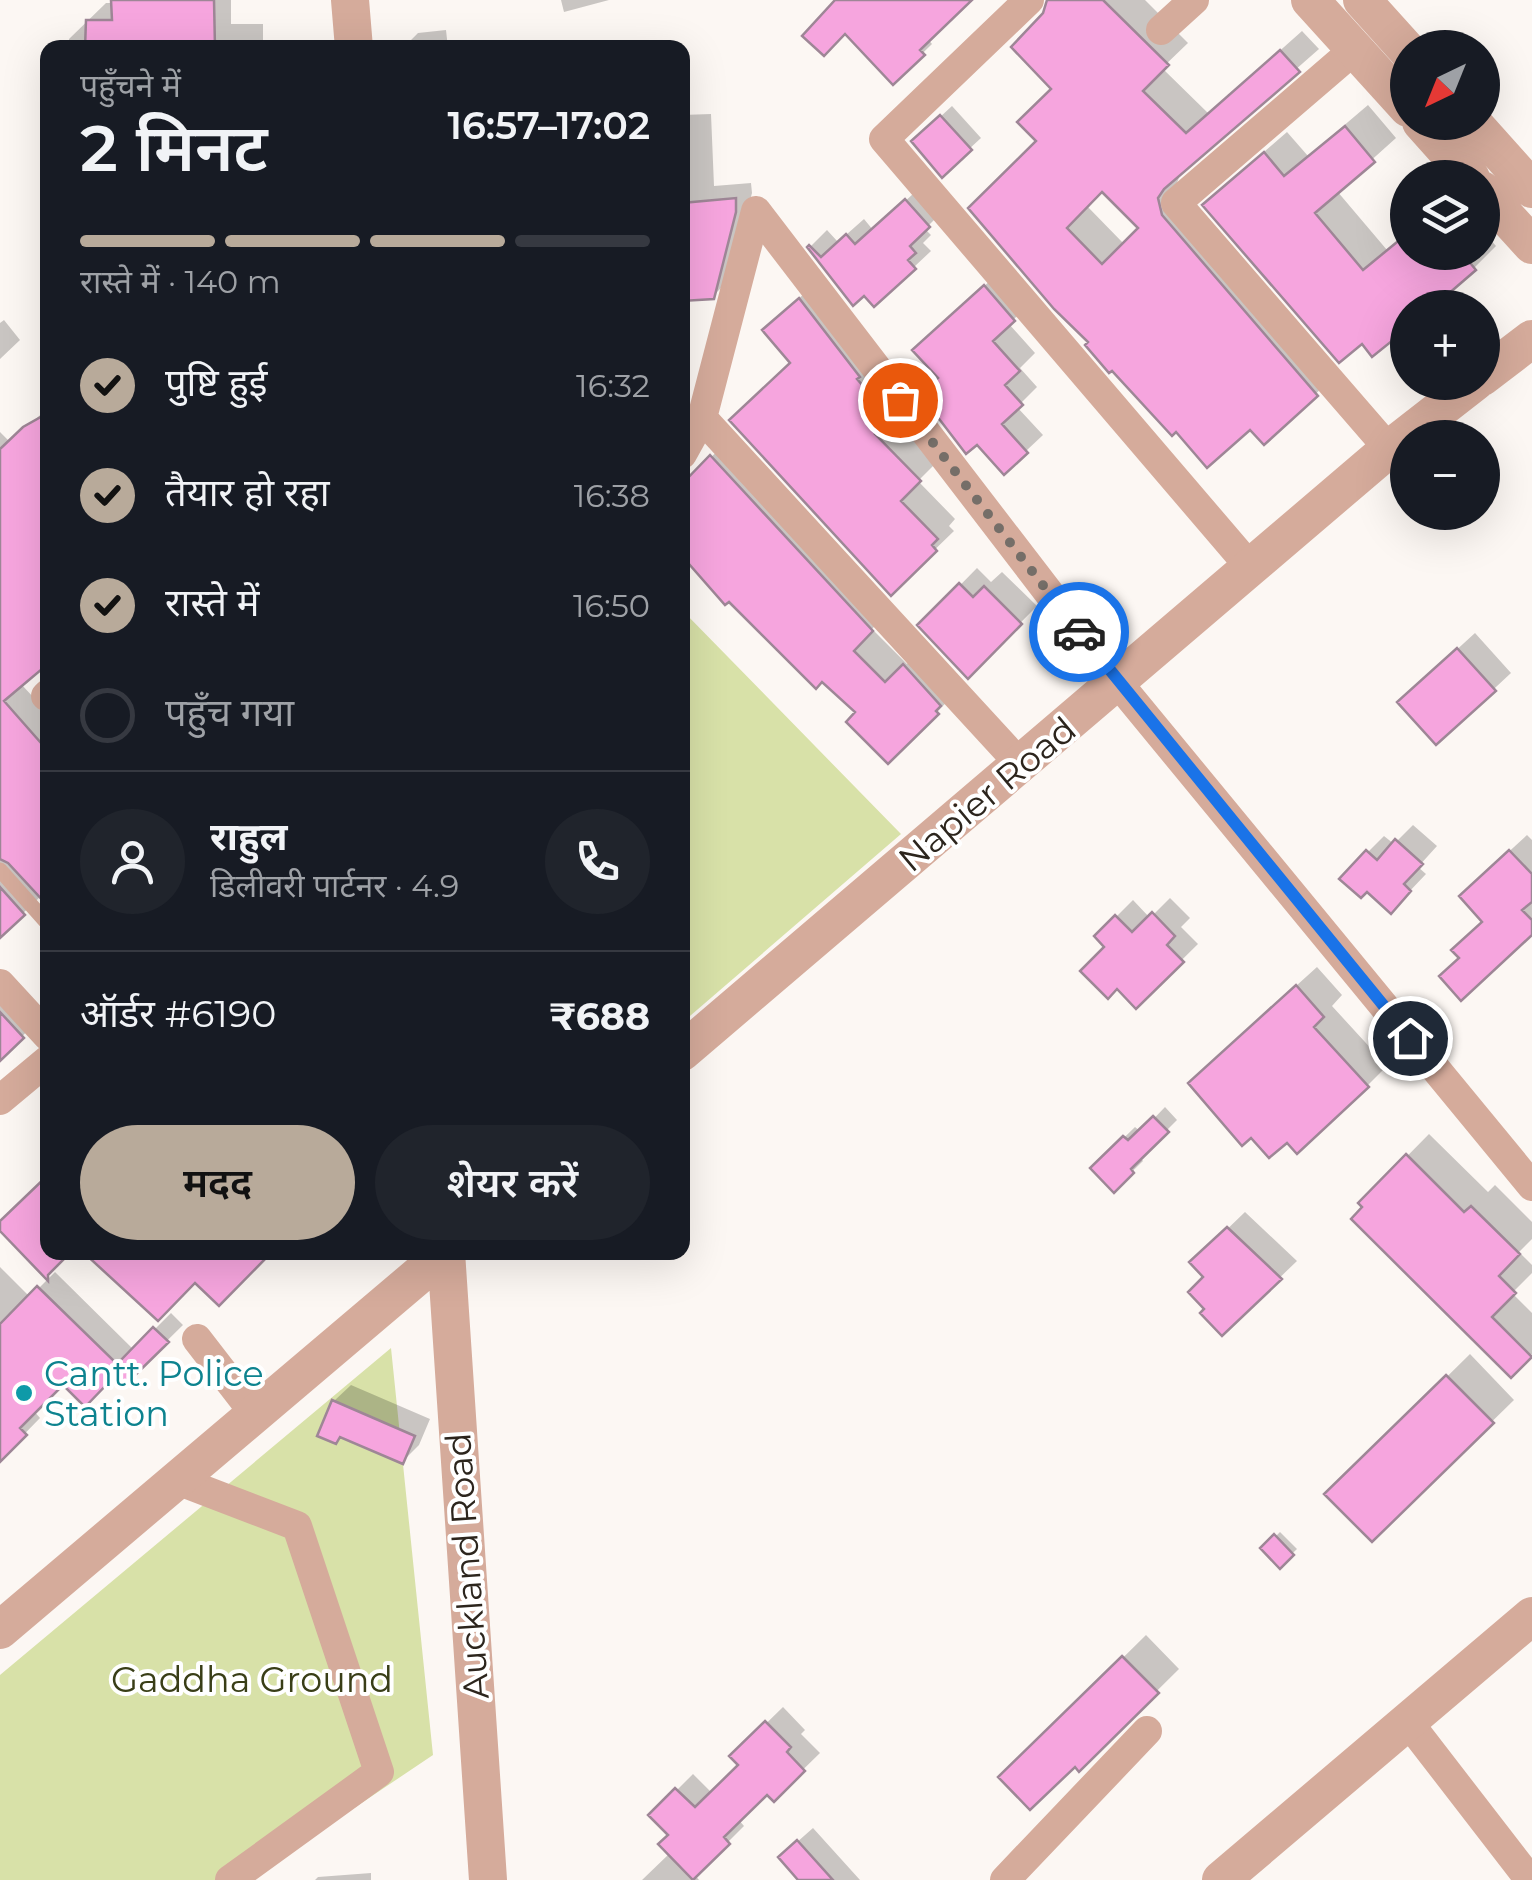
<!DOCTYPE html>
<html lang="hi">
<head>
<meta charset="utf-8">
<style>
	body { margin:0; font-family:Montserrat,"Noto Sans Devanagari",sans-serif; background:#20242c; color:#f1f3f6; height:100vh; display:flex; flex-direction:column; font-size:38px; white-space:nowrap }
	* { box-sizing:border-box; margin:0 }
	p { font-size:32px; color:#9ea1a6 }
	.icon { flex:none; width:55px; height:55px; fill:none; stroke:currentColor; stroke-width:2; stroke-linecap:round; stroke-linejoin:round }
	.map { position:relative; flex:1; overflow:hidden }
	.sheet { position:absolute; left:40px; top:40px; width:650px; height:1220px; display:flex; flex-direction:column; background:#171b24; border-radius:20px; box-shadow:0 10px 40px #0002 }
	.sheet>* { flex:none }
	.needle { width:65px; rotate:223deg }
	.buttons { position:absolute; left:1390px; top:30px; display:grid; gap:20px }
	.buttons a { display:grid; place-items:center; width:110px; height:110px; border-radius:50%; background:#171b24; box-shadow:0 10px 40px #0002; font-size:50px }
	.pin { position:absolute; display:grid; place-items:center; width:85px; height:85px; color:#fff; margin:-42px; border:5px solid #fff; border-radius:50%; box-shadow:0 2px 10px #0007 }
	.courier { position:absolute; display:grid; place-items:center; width:100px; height:100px; margin:-50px; border:8px solid #1a73e8; border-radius:50%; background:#fff; color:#222; box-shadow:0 2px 12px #0007 }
	.summary em { font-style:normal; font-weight:600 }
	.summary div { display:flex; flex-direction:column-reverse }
	.summary { display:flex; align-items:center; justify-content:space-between; height:170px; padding:0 40px }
	h1 { font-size:65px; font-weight:600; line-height:75px }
	.bar { display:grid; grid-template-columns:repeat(4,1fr); gap:15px 10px; align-content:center; height:120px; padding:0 40px }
	.bar i { height:12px; border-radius:8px; background:#363941 }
	.bar .selected { background:#b8aa9a }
	.bar p { grid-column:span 4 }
	.line { display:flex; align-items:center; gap:25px; padding:0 40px; border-top:2px solid #363941 }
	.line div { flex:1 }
	.round { display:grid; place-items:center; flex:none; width:105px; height:105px; border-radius:52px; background:#20242c }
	ol { padding:0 40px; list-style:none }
	li { display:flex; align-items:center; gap:30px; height:110px }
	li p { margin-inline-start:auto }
	li .icon { padding:10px; border-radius:50%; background:#b8aa9a; color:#111; stroke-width:4 }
	li:last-child { color:#9ea1a6 }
	li i { width:55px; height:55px; border:5px solid #363941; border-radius:50% }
	.primary-button { display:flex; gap:20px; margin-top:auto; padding:20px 40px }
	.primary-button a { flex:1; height:115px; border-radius:60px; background:#b8aa9a; color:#111; font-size:40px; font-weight:600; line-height:115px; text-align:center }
	.primary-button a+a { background:#20242c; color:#f1f3f6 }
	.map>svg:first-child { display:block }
</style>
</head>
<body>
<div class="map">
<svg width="1532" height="1880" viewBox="0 0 1532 1880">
	<rect width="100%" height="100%" fill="#fcf7f3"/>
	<path fill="#d8e1a8" d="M682,610L901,834L683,1022H682Z
		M391,1348L433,1755L247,1880H0V1675Z"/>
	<path fill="#0003" fill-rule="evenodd" d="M114,0H241H231V24H263V48H69V39L106,3H114Z
		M561,0H609L564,12Z
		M840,0H969L928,39L932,44L893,82Z
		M1049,0H1145L1188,43L1162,68L1209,114L1302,31L1319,49L1182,169L1177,183L1338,373L1264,442L1250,426L1091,342L1039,141L1055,89L1045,14ZM1102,189L1142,228L1125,245L1086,205Z
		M446,30L448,48H408V43L418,33Z
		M589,41L590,48H545Z
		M1368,105L1396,138L1337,191L1387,250L1408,232V252H1482V230L1496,246L1474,268L1408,308L1362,341L1228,183L1287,132L1308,156Z
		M952,106L981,138L942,174L914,141Z
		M711,114L714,186L751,183L752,193L729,280L712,297L682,299V115Z
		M923,185L945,209L925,229L931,235L923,243L931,251L914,267L864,292L853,303L810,247L827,230L838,242L864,219L873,230Z
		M1002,270L1030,303L1009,324L1035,353L1020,368L1037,387L1017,407L1043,435L1026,451L940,378L931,334Z
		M818,282L908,398L892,414L937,462L918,481L955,519L949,526L954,531L891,592L793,362L783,312Z
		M4,320L20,340L0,359V323Z
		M48,408V662L21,684L48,713V903L41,896L0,935V432L10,442Z
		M732,436L891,609L872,629L907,664L925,646L957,692L888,760L859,712L682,487Z
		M977,568L991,582L1002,572L1037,606L968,676L921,625Z
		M1475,633L1511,673L1437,742L1417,686Z
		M1413,825L1437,846L1418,867L1426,874L1407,894L1367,889L1368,852L1384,836L1394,844Z
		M1527,835L1532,840V932L1462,957L1485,921L1478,880Z
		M1170,898L1190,918L1181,927L1198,944L1136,1005L1107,947L1097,936L1133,900L1150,918Z
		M1317,967L1342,995L1332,1006L1387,1066L1367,1086L1211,1063Z
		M0,972L40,1018L0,1059Z
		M1165,1107L1177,1120L1140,1157L1143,1161L1114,1189L1093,1168L1135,1127L1141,1132Z
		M1429,1134L1488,1192L1495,1185L1532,1222V1239L1519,1252L1532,1265V1273L1512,1293L1532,1313V1354L1511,1375L1361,1203Z
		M1245,1212L1297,1261L1222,1333L1208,1309L1207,1277L1193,1262Z
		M0,1267L30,1297L55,1272L134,1350L171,1313L183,1325L122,1385L112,1376L63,1382L34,1411L40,1418L0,1459Z
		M1470,1354L1514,1400L1372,1539L1328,1494Z
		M351,1385L430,1419L419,1445L403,1461L342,1435L336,1442L334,1401Z
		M1280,1532L1297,1549L1280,1565L1263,1549Z
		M1146,1635L1179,1669L1079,1768L1075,1764L1002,1777Z
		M783,1707L805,1730L801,1734L820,1753L774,1798L767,1791L738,1819L744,1826L695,1875L699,1880H642L670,1853L671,1835L652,1815L693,1774L712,1793L741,1765L733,1756Z
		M813,1828L860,1880H801L796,1843Z
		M371,1873V1880H315L318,1877Z"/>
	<path fill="#f6a5de" stroke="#9e8696" stroke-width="2.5" fill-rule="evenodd" d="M111,0H214L215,48H85L86,20H112Z
		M835,0H972L920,50L925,55L893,85L845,34L824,56L802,36Z
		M1047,0H1103L1169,65L1143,91L1186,133L1280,50L1300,72L1164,189L1158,198L1162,215L1318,396L1264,445L1250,430L1207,468L1176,432L1172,436L1112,371L1109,373L1085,345L1088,342L1054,309L968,208L1036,141L1017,122L1051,89L1011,47L1043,13ZM1102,192L1138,228L1102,264L1067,228Z
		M940,115L972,150L942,178L911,141Z
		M1345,126L1375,162L1315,213L1363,270L1408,233V252H1461L1476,270L1432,308H1408V328L1372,357L1362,344L1339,363L1202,205L1264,152L1284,176Z
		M736,198V212L714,299L682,301V203Z
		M905,199L930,227L910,246L916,253L908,260L916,269L874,307L864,296L853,306L807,247L809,245L821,257L846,234L855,244Z
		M984,285L1015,321L993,341L1020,371L1005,385L1023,405L1002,424L1028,453L1004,475L977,445L966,454L920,394L938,378L912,350Z
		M799,298L860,377L857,379L891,418L875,434L921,481L901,501L938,539L932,545L937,551L891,596L729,420L790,363L762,330Z
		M48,413V664L4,701L48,751V906L8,863L0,859V449L23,427Z
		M710,455L873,631L854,651L885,682L903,664L941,706L936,711L939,714L888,764L846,722L855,712L822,682L816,689L729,602L725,605L682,556V484Z
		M959,583L973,597L984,586L1022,624L968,679L917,625Z
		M1457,648L1496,691L1436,745L1397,702Z
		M1395,839L1423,864L1404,884L1411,891L1391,914L1367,892L1361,898L1339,879L1366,850L1377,860Z
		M1509,850L1532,874V902L1522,910L1532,920V935L1461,1001L1439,976L1459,958L1451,950L1482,922L1459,896Z
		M0,887L25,915L0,938Z
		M1152,912L1175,936L1167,945L1184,962L1136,1009L1117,989L1108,999L1080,971L1104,947L1094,936L1115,915L1132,932Z
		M1296,985L1324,1017L1314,1027L1369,1087L1297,1154L1287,1143L1269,1158L1251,1138L1242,1146L1188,1083Z
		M0,1012L24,1038L0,1061Z
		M1153,1116L1169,1132L1131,1169L1134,1173L1114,1193L1090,1168L1123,1136L1128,1140Z
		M1406,1154L1464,1212L1471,1206L1520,1254L1499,1276L1516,1293L1492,1317L1532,1357L1511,1378L1351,1219L1362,1207L1358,1203Z
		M48,1175V1252H71L48,1275V1281L0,1231V1221Z
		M1227,1227L1282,1279L1222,1336L1200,1313L1204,1309L1188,1292L1203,1277L1189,1262Z
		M83,1252H272L219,1306L195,1283L158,1321Z
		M37,1286L117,1364L153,1327L169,1342L122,1388L112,1379L85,1407L63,1385L20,1428L27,1435L0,1462V1324Z
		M1446,1375L1494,1423L1372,1542L1324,1494Z
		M332,1400L415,1436L403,1464L340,1437L336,1444L317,1436Z
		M1274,1534L1294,1555L1280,1569L1260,1548Z
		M1122,1656L1159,1693L1079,1772L1075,1767L1030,1810L998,1777Z
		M765,1721L791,1747L787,1752L805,1771L774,1802L767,1795L724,1837L730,1844L693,1880L658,1844L668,1835L648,1815L675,1788L695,1807L738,1765L729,1756Z
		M797,1840L833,1880H798L778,1857Z"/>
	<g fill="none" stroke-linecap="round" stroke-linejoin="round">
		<path stroke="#d5ab9b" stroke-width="15" d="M0,870L48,924"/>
		<path stroke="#d5ab9b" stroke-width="30" d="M1029,0L884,139L1251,568
			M1161,30L1194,0
			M1354,50L1176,203L1389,449
			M756,211L1118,683L1532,1186
			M702,418L1021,765
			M682,454L702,418L756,211
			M46,696L48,694
			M0,984L48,1036
			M0,1100L48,1060
			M197,1339L255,1414
			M177,1480L297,1526L379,1772L230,1880
			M1408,1722L1530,1880
			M1005,1880L1147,1731"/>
		<path stroke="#d5ab9b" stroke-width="38" d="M350,0L354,48
			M1310,0L1408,108
			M1362,0L1408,51
			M1421,122L1471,178
			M1472,122L1532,189
			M1482,190L1532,245
			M1482,377L1532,339
			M682,1052L1389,449L1475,382
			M446,1252L488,1880
			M0,1630L446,1252
			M1221,1880L1532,1616"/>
	</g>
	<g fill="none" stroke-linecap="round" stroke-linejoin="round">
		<path stroke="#756e68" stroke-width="10" stroke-dasharray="0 18" d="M900,400L1079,632"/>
		<path stroke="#1a73e8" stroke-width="12" d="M1079,632L1410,1038"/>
	</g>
	<circle fill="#0f9aa8" stroke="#fff" stroke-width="4" cx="24" cy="1393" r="10"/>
	<g text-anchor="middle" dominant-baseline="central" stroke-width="8" stroke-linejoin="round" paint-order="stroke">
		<g font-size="35" fill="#2c251d" stroke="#fff">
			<text transform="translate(987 794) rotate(-40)">Napier Road</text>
			<text transform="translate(467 1566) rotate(-94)">Auckland Road</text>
		</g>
		<g font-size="35" fill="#0d838f" stroke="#fff" text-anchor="start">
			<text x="44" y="1373">Cantt. Police<tspan x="44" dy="40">Station</tspan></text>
		</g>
		<g font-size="35" fill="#393e17" stroke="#fff">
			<text x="252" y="1679">Gaddha Ground</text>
		</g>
	</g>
</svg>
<div class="buttons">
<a><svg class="needle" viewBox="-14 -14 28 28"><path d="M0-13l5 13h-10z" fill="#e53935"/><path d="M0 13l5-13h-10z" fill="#9ea1a6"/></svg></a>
<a><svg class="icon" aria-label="layers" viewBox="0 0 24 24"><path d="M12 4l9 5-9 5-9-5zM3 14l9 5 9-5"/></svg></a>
<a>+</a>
<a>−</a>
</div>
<div class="pin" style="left:900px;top:400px;background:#ea580c"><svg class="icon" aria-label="bag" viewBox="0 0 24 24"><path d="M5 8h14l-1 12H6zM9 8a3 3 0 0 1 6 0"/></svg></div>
<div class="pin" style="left:1410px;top:1038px;background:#1f2937"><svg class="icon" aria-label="home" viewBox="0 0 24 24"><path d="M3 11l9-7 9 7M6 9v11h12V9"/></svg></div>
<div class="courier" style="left:1079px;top:632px"><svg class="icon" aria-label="car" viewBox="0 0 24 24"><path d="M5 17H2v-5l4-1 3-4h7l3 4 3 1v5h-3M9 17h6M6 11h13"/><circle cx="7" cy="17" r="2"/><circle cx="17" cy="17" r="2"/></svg></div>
<section class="sheet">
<div class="summary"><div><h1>2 मिनट</h1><p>पहुँचने में</p></div><em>16:57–17:02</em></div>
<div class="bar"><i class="selected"></i><i class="selected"></i><i class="selected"></i><i></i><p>रास्ते में · 140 m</p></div>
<ol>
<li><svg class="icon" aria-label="check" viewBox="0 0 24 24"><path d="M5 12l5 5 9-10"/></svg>पुष्टि हुई<p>16:32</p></li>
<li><svg class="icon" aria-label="check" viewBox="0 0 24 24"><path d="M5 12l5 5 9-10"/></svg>तैयार हो रहा<p>16:38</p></li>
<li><svg class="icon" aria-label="check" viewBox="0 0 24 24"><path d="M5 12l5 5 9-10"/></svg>रास्ते में<p>16:50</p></li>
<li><i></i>पहुँच गया</li>
</ol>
<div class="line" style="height:180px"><a class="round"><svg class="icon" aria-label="person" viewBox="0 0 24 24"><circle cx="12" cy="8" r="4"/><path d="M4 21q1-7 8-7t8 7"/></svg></a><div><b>राहुल</b><p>डिलीवरी पार्टनर · 4.9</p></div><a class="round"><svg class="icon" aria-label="phone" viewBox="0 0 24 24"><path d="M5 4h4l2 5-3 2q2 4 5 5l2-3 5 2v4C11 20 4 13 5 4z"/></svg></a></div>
<div class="line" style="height:130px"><div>ऑर्डर #6190</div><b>₹688</b></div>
<div class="primary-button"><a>मदद</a><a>शेयर करें</a></div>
</section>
</div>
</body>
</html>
